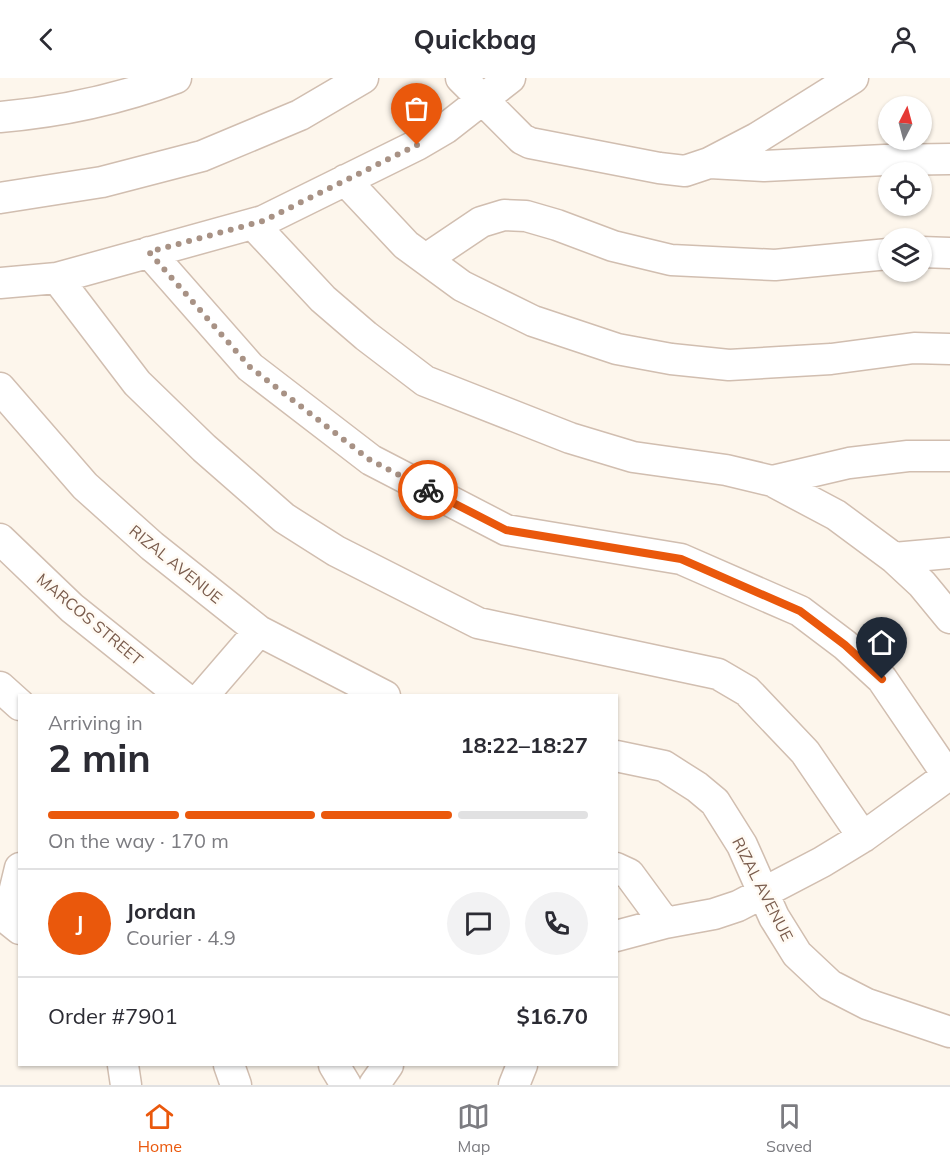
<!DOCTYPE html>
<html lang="en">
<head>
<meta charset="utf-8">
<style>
	body { margin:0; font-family:Mulish,sans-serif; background:#f2f2f3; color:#2b2b33; height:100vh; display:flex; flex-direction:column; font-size:22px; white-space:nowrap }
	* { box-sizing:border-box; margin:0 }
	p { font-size:20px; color:#7c7c81 }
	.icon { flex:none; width:33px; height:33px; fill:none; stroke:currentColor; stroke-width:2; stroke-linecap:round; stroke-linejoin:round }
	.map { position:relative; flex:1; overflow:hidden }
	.sheet { position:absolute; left:18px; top:616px; width:600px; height:372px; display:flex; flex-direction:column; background:#fff; border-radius:0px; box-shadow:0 2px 4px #0004 }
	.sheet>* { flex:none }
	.needle { width:39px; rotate:6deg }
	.fabs { position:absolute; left:878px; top:18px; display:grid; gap:12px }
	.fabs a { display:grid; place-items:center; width:54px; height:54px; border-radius:50%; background:#fff; box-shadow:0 2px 4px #0004; font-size:30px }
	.pin { position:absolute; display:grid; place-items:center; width:51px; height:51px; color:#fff; margin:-62px -26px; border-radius:50% 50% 50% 0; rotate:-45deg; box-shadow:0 0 6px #0007 }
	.pin .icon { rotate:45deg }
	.courier { position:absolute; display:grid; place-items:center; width:60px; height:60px; margin:-30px; border:4px solid #ea580c; border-radius:50%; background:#fff; color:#222; box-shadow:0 2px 8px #0007 }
	.headline em { font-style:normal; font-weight:700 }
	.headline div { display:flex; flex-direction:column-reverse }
	.headline { display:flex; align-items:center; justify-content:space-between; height:102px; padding:0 30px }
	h1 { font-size:39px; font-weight:700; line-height:45px }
	.bar { display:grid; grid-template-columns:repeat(4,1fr); gap:9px 6px; align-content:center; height:72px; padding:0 30px }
	.bar i { height:8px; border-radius:4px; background:#e1e1e2 }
	.bar .selected { background:#ea580c }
	.bar p { grid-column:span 4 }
	.line { display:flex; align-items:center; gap:15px; padding:0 30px; border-top:2px solid #e1e1e2 }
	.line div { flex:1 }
	.round { display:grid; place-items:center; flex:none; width:63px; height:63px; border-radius:32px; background:#f2f2f3 }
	header { display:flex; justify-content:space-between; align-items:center; height:78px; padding:0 30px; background:#fff; font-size:27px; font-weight:700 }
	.dock { display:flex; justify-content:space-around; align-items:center; height:84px; border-top:2px solid #e1e1e2; background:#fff; font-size:16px; color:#7c7c81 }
	.dock a { display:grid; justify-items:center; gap:3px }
	.dock .selected { color:#ea580c }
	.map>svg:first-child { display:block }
</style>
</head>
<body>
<header><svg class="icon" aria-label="back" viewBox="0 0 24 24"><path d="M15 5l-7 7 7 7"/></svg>Quickbag<svg class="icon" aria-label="person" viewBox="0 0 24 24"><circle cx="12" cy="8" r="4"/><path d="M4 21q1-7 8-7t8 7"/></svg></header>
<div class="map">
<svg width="950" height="1007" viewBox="0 0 950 1007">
	<rect width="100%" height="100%" fill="#fdf6ec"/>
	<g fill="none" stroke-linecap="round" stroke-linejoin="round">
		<g stroke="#d1beb0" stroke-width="33">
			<path id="minor" d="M461,0L522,61L530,65L659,90L685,93L709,85L757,60L853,0
				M0,39C60,34 120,21 176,0
				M710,85L764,88L885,82L950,81
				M345,102L406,167L462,208L533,243L617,271L671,281L729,287L831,281L914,270L950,271
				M0,120L102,104L202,78L300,37L363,0
				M253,146L323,221L366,258L425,303L570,360L633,379L726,392L772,403L836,437L894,480L922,506L950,540
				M149,174L250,289L371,382L506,452L681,481L800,533L845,567L882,601L948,698
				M921,174L950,175
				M426,181L481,144L504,137L526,138L557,147L613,168L671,182L775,187L888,176
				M57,200L137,305L204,370L284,440L336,473L478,545L718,596L747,613L805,674L863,759
				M0,205L57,200L263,143L417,67L446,50L510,0
				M0,310L85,408L152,468L259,553L385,618
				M772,403L849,385L908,378H950
				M0,461L72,530L182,618
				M894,480L950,475
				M0,609L20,627
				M203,618L259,553
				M616,678L664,688L697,709L715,724L742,767L774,839L797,876L830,907L867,926L950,954
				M20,790L11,827L10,843L20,851
				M616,790L629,796L665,845
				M616,858L665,845L714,836L738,828L822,784L863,759L950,696
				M123,987L126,1007
				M229,987L236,1007
				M334,987L346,1007
				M374,1007L388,987
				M514,1007L522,987"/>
		</g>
		<use href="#minor" stroke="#fff" stroke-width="30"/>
	</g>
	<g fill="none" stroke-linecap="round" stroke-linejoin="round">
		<path stroke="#a89285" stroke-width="6" stroke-dasharray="0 10.8" d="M417,67L263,143L149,174L250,289L370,382L428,412"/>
		<path stroke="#ea580c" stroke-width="8" d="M428,412L506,452L681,481L800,533L845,567L882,601"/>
	</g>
	<g text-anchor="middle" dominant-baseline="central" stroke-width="5" stroke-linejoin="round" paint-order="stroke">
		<g font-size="16" fill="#7a5c4d" stroke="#fffaf3">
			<text transform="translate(176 486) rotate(39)">RIZAL AVENUE</text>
			<text transform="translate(90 541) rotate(40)">MARCOS STREET</text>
			<text transform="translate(763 811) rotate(63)">RIZAL AVENUE</text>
		</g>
	</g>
</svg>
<div class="fabs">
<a><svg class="needle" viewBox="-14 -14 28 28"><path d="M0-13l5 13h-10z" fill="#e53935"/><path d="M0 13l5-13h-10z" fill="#7c7c81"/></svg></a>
<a><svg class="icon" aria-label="locate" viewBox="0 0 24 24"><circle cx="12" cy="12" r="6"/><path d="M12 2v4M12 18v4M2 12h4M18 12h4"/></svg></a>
<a><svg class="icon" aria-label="layers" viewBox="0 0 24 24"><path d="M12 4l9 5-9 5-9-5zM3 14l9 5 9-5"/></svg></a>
</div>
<div class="pin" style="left:417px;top:67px;background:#ea580c"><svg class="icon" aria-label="bag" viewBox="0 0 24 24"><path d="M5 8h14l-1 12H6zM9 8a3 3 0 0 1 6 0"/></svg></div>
<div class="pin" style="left:882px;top:601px;background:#1f2937"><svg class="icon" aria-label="home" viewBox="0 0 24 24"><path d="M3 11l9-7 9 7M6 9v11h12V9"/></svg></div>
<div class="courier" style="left:428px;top:412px"><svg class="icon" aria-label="bike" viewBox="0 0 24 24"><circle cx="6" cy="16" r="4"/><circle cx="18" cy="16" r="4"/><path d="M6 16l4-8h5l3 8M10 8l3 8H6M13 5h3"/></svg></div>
<section class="sheet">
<div class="headline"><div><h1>2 min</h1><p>Arriving in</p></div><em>18:22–18:27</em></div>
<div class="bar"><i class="selected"></i><i class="selected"></i><i class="selected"></i><i></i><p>On the way · 170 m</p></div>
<div class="line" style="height:108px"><b class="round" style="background:#ea580c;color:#fff">J</b><div><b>Jordan</b><p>Courier · 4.9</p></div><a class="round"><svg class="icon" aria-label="chat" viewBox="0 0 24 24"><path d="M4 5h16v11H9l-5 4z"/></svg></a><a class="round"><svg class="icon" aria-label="phone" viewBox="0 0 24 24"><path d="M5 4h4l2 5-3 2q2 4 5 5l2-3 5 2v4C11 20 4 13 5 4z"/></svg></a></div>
<div class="line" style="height:78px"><div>Order #7901</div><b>$16.70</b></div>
</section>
</div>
<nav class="dock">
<a class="selected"><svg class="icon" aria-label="home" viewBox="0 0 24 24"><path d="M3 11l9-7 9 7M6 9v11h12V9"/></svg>Home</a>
<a><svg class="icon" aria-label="map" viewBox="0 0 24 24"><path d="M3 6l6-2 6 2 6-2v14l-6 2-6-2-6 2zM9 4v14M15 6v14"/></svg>Map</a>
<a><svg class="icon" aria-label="saved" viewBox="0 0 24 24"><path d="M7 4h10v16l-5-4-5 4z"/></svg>Saved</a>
</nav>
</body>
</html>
